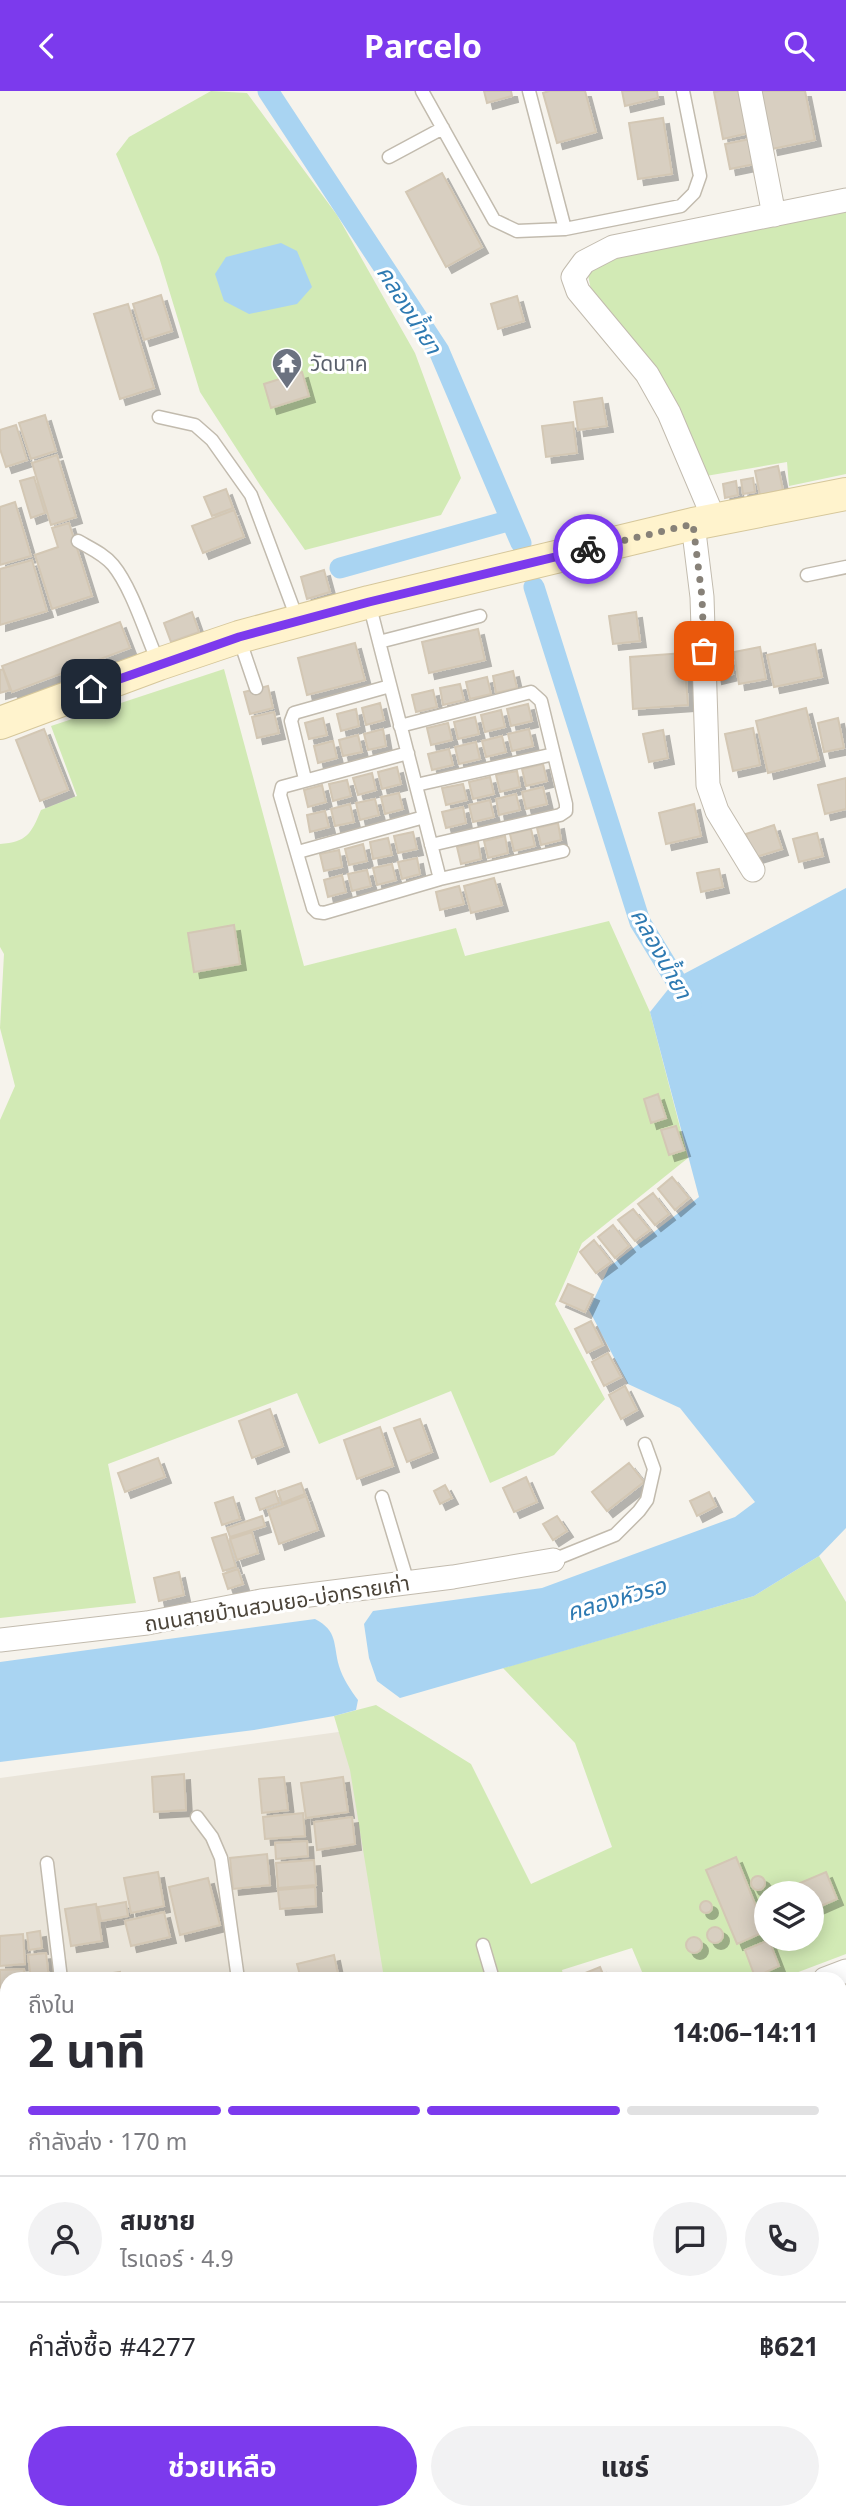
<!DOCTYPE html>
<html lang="th">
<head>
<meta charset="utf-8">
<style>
	body { margin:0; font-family:"Noto Sans","Noto Sans Thai",sans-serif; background:#f2f2f3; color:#2b2b33; height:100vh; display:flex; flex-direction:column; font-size:26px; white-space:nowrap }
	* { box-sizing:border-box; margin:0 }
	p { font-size:23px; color:#7c7c81 }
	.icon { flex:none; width:38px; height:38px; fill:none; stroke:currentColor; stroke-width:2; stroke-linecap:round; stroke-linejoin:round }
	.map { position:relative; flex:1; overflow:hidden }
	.side { position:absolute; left:0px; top:1881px; width:847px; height:548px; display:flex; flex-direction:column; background:#fff; border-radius:21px 21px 0 0; box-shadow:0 4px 18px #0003 }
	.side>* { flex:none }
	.fabs { position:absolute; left:754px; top:1790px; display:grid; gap:14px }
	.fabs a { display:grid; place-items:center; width:70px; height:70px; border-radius:50%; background:#fff; box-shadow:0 4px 18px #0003; font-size:35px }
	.pin { position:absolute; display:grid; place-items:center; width:60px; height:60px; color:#fff; margin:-30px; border-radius:14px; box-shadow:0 4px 10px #0006 }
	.courier { position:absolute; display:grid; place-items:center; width:70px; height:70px; margin:-35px; border:5px solid #7c3aed; border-radius:50%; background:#fff; color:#222; box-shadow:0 2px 9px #0007 }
	.summary em { font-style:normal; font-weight:700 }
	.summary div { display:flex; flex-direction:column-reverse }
	.summary { display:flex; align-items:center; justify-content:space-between; height:119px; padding:0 28px }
	h1 { font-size:46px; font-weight:700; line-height:52px }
	.bar { display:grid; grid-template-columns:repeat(4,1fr); gap:10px 7px; align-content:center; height:84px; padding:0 28px }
	.bar i { height:9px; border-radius:5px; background:#e1e1e2 }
	.bar .on { background:#7c3aed }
	.bar p { grid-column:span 4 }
	.line { display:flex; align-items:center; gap:18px; padding:0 28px; border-top:2px solid #e1e1e2 }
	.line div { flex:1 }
	.round { display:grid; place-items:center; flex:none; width:74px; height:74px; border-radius:37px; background:#f2f2f3 }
	.button { display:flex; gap:14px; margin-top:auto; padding:14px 28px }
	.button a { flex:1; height:80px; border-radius:42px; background:#7c3aed; color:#fff; font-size:28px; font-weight:700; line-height:80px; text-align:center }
	.button a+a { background:#f2f2f3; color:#2b2b33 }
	header { display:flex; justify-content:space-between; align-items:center; height:91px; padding:0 28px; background:#7c3aed; color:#fff; font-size:32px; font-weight:700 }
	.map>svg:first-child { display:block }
</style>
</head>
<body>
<header><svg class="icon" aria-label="back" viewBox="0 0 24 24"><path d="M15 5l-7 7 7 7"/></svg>Parcelo<svg class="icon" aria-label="search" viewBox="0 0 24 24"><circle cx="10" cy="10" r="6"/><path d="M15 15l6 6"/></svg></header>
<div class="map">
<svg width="846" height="2428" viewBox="0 0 846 2428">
	<defs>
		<filter id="shadow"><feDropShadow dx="6" dy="6" stdDeviation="0" flood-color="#0004"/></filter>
	</defs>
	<rect width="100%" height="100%" fill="#f6f3ec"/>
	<path fill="#eae5da" d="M353,1639L410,1888H7V2310L0,2313V1687Z"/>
	<path fill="#d2eab5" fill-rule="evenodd" d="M211,0L247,2L337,124L415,262L461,387L441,424L305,459L260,394L200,301L159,166L116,63L129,46Z
		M846,118V383L789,395L787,371L706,385L591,199L588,184L596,173L621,164Z
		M224,578L304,875L456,837L465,865L609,830L650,921L688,1067L582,1152L555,1213L605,1308L554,1364L490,1392L451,1300L319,1353L297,1302L108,1373L136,1512L0,1527V1029L15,995L0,937L4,863L0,856V753C27,751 31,743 41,719L77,705L51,635Z
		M819,1465L846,1511V1863L780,1888H645L632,1857L562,1879L564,1888L384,1887L350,1679L334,1625L376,1614L471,1673L531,1793L612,1756L575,1652L503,1577L754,1505ZM766,1802H812V1848H766Z
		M840,2238L846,2248V2428H264L261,2422H840Z"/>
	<path fill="#a9d4f2" d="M281,152L297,160L312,196L297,213L249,223L224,210L215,183L226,166Z
		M846,797V1437L819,1465L754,1505L400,1607L377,1590L369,1567L364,1533L373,1520L542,1497L735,1426L755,1411L680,1317L628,1293L589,1219L609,1176L699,1106L650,921L678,886Z
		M315,1528C338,1540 333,1553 339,1575C343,1588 350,1598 358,1609L356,1619L334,1625L254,1639L0,1671V1571Z"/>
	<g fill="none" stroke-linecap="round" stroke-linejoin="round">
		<path stroke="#a9d4f2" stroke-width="21" d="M268,0L439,260L521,452
			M340,477L511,429
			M534,496L640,831L691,914"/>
	</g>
	<path fill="#d8cfc1" stroke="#d3c7b4" stroke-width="2" filter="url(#shadow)" d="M484,0H511L512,5L487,12Z
		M549,0H585L596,41L557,52L543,2Z
		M622,0H657L658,7L625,15Z
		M719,0H740L749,42L723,48L714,1Z
		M760,0H805L815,49L772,58Z
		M663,27L672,83L638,88L629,32Z
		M750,48L755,73L730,78L725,53Z
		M442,82L482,156L446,176L406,101Z
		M161,204L172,240L144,249L133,213Z
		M517,205L524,230L498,238L491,213Z
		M128,213L154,297L120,308L94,223Z
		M302,281L309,305L271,317L264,293Z
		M602,307L607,335L578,339L574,311Z
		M45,324L56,360L31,368L19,332Z
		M573,331L577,362L546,366L542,335Z
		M16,334L27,369L6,376L0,358V339Z
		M57,364L76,426L51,434L32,372Z
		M778,375L783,399L760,404L755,380Z
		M34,386L45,422L31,427L20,390Z
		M753,387L755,401L743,403L741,389Z
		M736,390L738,404L725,407L723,393Z
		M226,398L233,417L212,425L204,406Z
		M15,411L31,465L0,474V416Z
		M234,419L244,446L203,462L192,435Z
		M69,432L92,505L52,518L35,464L58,456L52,437Z
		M32,469L47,520L0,534V478Z
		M324,479L330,501L307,508L301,486Z
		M192,521L199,541L171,551L164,532Z
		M636,521L640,550L613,553L609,525Z
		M120,531L130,557L12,601L2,575Z
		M478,538L485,569L429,582L422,551Z
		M355,552L365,589L307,604L298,567Z
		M815,553L822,586L774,596L767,564Z
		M760,556L766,588L739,593L734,561Z
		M684,562L688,614L633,618L630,566Z
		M729,565L733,583L716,587L713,569Z
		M3,578L10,599L0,602V579Z
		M513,580L517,597L496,602L493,585Z
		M487,586L491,603L470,608L466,591Z
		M460,593L464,609L443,614L440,597Z
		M268,595L273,617L250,623L244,601Z
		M433,599L437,616L416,621L412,604Z
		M380,612L384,629L366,634L362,617Z
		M528,613L532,630L511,635L507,618Z
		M806,617L819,669L768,682L756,630Z
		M356,618L359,635L341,640L337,623Z
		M501,619L505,636L485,641L481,624Z
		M274,621L279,642L257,647L252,626Z
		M475,626L479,643L458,648L454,631Z
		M323,627L327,644L309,648L305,632Z
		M838,627L844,657L824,661L818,632Z
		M448,632L452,649L431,654L427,637Z
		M753,637L760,674L733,680L725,643Z
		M44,638L68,699L40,710L16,649Z
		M383,638L386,655L368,659L364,643Z
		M529,638L533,655L512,660L508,643Z
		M663,639L668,667L649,671L643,643Z
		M358,644L362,661L343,665L339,649Z
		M502,645L506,661L486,666L482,650Z
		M333,650L337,667L318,672L314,655Z
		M476,651L480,668L459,673L455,656Z
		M449,658L453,674L432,679L428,663Z
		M543,673L547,690L526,695L522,678Z
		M397,676L401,693L382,698L378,681Z
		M517,680L520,696L500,701L496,684Z
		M372,682L376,699L358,704L353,687Z
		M490,686L494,703L473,708L469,691Z
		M846,687V718L825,723L818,694Z
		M347,689L351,705L333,710L329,693Z
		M463,693L467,709L446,714L442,697Z
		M322,694L326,711L308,716L304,699Z
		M543,696L547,713L526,718L522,701Z
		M399,702L403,718L385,723L381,706Z
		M516,703L520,719L499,724L496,708Z
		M375,708L379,724L360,729L356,712Z
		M490,709L494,726L473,731L469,714Z
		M350,713L354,731L335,735L331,718Z
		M694,713L701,745L666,753L659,722Z
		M463,716L466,732L446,737L442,721Z
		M325,720L329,736L310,741L307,724Z
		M558,732L561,749L541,754L537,737Z
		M774,734L782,758L753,767L746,743Z
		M531,738L535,755L514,760L510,743Z
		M413,741L417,758L398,762L394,745Z
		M817,742L823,765L799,771L793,748Z
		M505,745L508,762L488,767L484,750Z
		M388,747L392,764L373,768L370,751Z
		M478,751L481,768L461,773L457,756Z
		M363,753L367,770L349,774L345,758Z
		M339,759L342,776L324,780L320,763Z
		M417,767L420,783L402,788L398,771Z
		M392,773L396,789L377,794L373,777Z
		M719,778L723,796L701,801L697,782Z
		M367,779L371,795L352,800L348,783Z
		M342,784L346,801L328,806L324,789Z
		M494,787L502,814L471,822L464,795Z
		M459,795L464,813L440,819L436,801Z
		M234,834L240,873L194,881L188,842Z
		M658,1003L666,1027L651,1032L644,1008Z
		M676,1035L684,1059L669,1064L661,1039Z
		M672,1086L689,1107L675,1119L658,1098Z
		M653,1102L669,1123L655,1134L638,1113Z
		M633,1118L650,1139L635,1150L618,1129Z
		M613,1134L629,1155L615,1167L598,1146Z
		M594,1149L611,1171L596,1182L580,1161Z
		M568,1193L593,1204L585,1221L560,1210Z
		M591,1230L603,1254L587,1262L575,1238Z
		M608,1262L621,1286L604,1295L592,1271Z
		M625,1295L637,1319L621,1328L609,1304Z
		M270,1318L283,1355L252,1367L239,1330Z
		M420,1328L432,1361L407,1371L394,1337Z
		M380,1336L393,1375L357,1388L344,1349Z
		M158,1367L165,1386L125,1401L118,1382Z
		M629,1372L644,1391L607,1420L592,1401Z
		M526,1386L537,1411L514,1421L503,1397Z
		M301,1392L305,1403L282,1412L278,1400Z
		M445,1394L452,1407L440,1413L434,1400Z
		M275,1400L279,1412L260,1419L256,1407Z
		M709,1401L716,1415L697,1425L690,1410Z
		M306,1405L318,1439L279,1453L268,1419Z
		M233,1406L240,1428L222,1434L215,1412Z
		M262,1425L265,1435L230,1446L227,1437Z
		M557,1425L567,1440L553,1449L543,1433Z
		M252,1441L258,1462L237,1469L230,1448Z
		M226,1443L236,1476L223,1480L212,1447Z
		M238,1478L243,1493L228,1498L223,1483Z
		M179,1481L184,1504L159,1510L154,1487Z
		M184,1683L186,1719L154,1721L152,1686Z
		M284,1686L288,1719L262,1722L259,1688Z
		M343,1686L348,1721L306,1727L301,1692Z
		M303,1722L305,1745L265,1748L263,1726Z
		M352,1726L355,1753L317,1759L314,1731Z
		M307,1750L308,1765L276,1768L275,1752Z
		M267,1763L270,1794L233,1798L230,1767Z
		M736,1766L766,1840L737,1853L706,1779Z
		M314,1769L316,1794L278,1797L276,1772Z
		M158,1781L164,1815L131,1822L124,1787Z
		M826,1781L837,1808L812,1819V1802H805L800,1792Z
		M751 1792a7 7 0 1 1 14 0a7 7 0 1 1-14 0Z
		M208,1787L220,1834L180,1844L169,1796Z
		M315,1796L316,1815L280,1818L278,1799Z
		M700 1816a6 6 0 1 1 12 0a6 6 0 1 1-12 0Z
		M126,1811L128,1825L101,1830L98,1816Z
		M96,1813L102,1850L71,1855L65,1818Z
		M164,1821L170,1846L131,1855L125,1830Z
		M707 1844a8 8 0 1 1 16 0a8 8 0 1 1-16 0Z
		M40,1840L42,1857L29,1859L27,1842Z
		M23,1843L25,1873L0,1875V1845Z
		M686 1854a8 8 0 1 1 16 0a8 8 0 1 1-16 0Z
		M769,1849L779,1875L755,1886L745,1859Z
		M46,1862L49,1888H31L28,1864Z
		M334,1864L339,1888H301L297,1873Z
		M600,1876L605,1888H573V1887Z
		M24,1878L25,1888H7V1897H0V1879Z
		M120,1881L121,1888H86V1886Z
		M0,1903H7V1943L0,1944Z
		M840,1906L846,1918V1954L840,1958Z
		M7,2056V2080L3,2081L0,2058Z
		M7,2082V2138L0,2140V2084Z"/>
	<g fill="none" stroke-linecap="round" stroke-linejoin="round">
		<g stroke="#c2bbae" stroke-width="15">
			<path id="lane" d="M422,0L494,129L517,140L565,138L681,115L694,102L700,85L683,0
				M529,0L565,138
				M389,66L443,37
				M159,326L195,334L212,349L251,404L298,530
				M78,450C90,457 104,463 113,474C132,497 146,544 159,573
				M807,484L846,476
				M369,512L440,788
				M239,547L256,597
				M379,551L480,525
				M400,635L531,601L541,610L566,713V720L560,724L431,754
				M408,662L282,696L280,704L313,817L317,821L324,822L440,788L563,760
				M305,688L291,630L294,622L390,595
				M416,694L554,663
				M298,761L424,726
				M382,1406L408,1492
				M553,1469L615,1444L639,1420L647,1409L654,1378L645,1353
				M197,1726L212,1746L221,1767L238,1888
				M47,1772L61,1888
				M483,1854L493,1888
				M840,2114L846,2122
				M494,2422L498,2428"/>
		</g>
		<g stroke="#c2bbae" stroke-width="25">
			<path id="street" d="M750,0L774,124
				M714,428L669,322L647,283L578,200L573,186L584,171L613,156L846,109
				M693,433L702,506L708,694L717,720L753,779
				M0,1549L147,1532L261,1510L453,1486L553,1469
				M825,1888L846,1880
				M0,2038L7,2036"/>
		</g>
		<g stroke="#d6c79b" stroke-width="34">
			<path id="secondary" d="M0,632L159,573L239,546L369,511L693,433L846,403"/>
		</g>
		<use href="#lane" stroke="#fff" stroke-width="12"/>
		<use href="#street" stroke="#fff" stroke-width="23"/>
		<use href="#secondary" stroke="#fff3cd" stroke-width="32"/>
	</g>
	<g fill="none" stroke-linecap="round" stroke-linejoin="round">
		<path stroke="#878178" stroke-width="7" stroke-dasharray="0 12.6" d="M588,458L693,433L702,506L704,560"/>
		<path stroke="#7c3aed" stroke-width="9" d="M91,598L239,546L369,511L588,458"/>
	</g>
	<defs>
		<g id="temple-pin" transform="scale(1.575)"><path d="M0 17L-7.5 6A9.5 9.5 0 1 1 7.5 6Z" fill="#6b7280" stroke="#fff"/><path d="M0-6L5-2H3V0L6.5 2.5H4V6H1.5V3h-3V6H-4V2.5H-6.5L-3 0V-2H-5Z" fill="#fff"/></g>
	</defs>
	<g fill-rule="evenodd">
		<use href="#temple-pin" x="287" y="272"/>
	</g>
	<g text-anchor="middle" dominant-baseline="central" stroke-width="6" stroke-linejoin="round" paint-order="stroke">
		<g font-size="21" fill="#5b616d" stroke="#fff" text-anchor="start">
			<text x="310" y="272">วัดนาค</text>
		</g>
		<g font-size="21" fill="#4b4439" stroke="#fff">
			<text transform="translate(277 1512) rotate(-9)">ถนนสายบ้านสวนยอ-บ่อทรายเก่า</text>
		</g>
		<g font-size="23" font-style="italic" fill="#2e7ab2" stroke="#fff">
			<text transform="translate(410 218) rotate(58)">คลองน้ำยา</text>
			<text transform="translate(662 862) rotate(61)">คลองน้ำยา</text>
			<text transform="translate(616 1507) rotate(-16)">คลองหัวรอ</text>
		</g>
	</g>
</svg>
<div class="fabs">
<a><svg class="icon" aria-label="layers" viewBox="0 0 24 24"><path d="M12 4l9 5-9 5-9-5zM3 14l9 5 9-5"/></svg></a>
</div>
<div class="pin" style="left:704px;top:560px;background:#ea580c"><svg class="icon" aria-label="bag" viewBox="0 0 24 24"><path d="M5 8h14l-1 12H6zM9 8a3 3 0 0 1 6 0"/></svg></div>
<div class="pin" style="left:91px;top:598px;background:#1f2937"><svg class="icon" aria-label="home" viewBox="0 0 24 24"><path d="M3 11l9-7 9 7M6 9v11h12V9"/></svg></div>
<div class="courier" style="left:588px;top:458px"><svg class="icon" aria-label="bike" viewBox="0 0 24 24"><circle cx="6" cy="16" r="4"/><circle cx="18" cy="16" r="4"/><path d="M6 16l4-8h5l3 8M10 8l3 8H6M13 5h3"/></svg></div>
<section class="side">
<div class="summary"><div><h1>2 นาที</h1><p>ถึงใน</p></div><em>14:06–14:11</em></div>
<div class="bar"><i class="on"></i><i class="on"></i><i class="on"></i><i></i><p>กำลังส่ง · 170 m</p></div>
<div class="line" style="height:126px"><a class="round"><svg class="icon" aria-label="person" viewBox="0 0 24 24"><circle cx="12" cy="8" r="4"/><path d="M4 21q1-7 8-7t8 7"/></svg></a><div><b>สมชาย</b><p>ไรเดอร์ · 4.9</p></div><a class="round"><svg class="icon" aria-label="chat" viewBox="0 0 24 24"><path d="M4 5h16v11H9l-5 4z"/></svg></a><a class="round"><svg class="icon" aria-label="phone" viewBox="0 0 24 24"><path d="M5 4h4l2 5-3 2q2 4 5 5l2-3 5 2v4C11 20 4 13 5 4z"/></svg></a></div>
<div class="line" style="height:91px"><div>คำสั่งซื้อ #4277</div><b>฿621</b></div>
<div class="button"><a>ช่วยเหลือ</a><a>แชร์</a></div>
</section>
</div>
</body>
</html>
